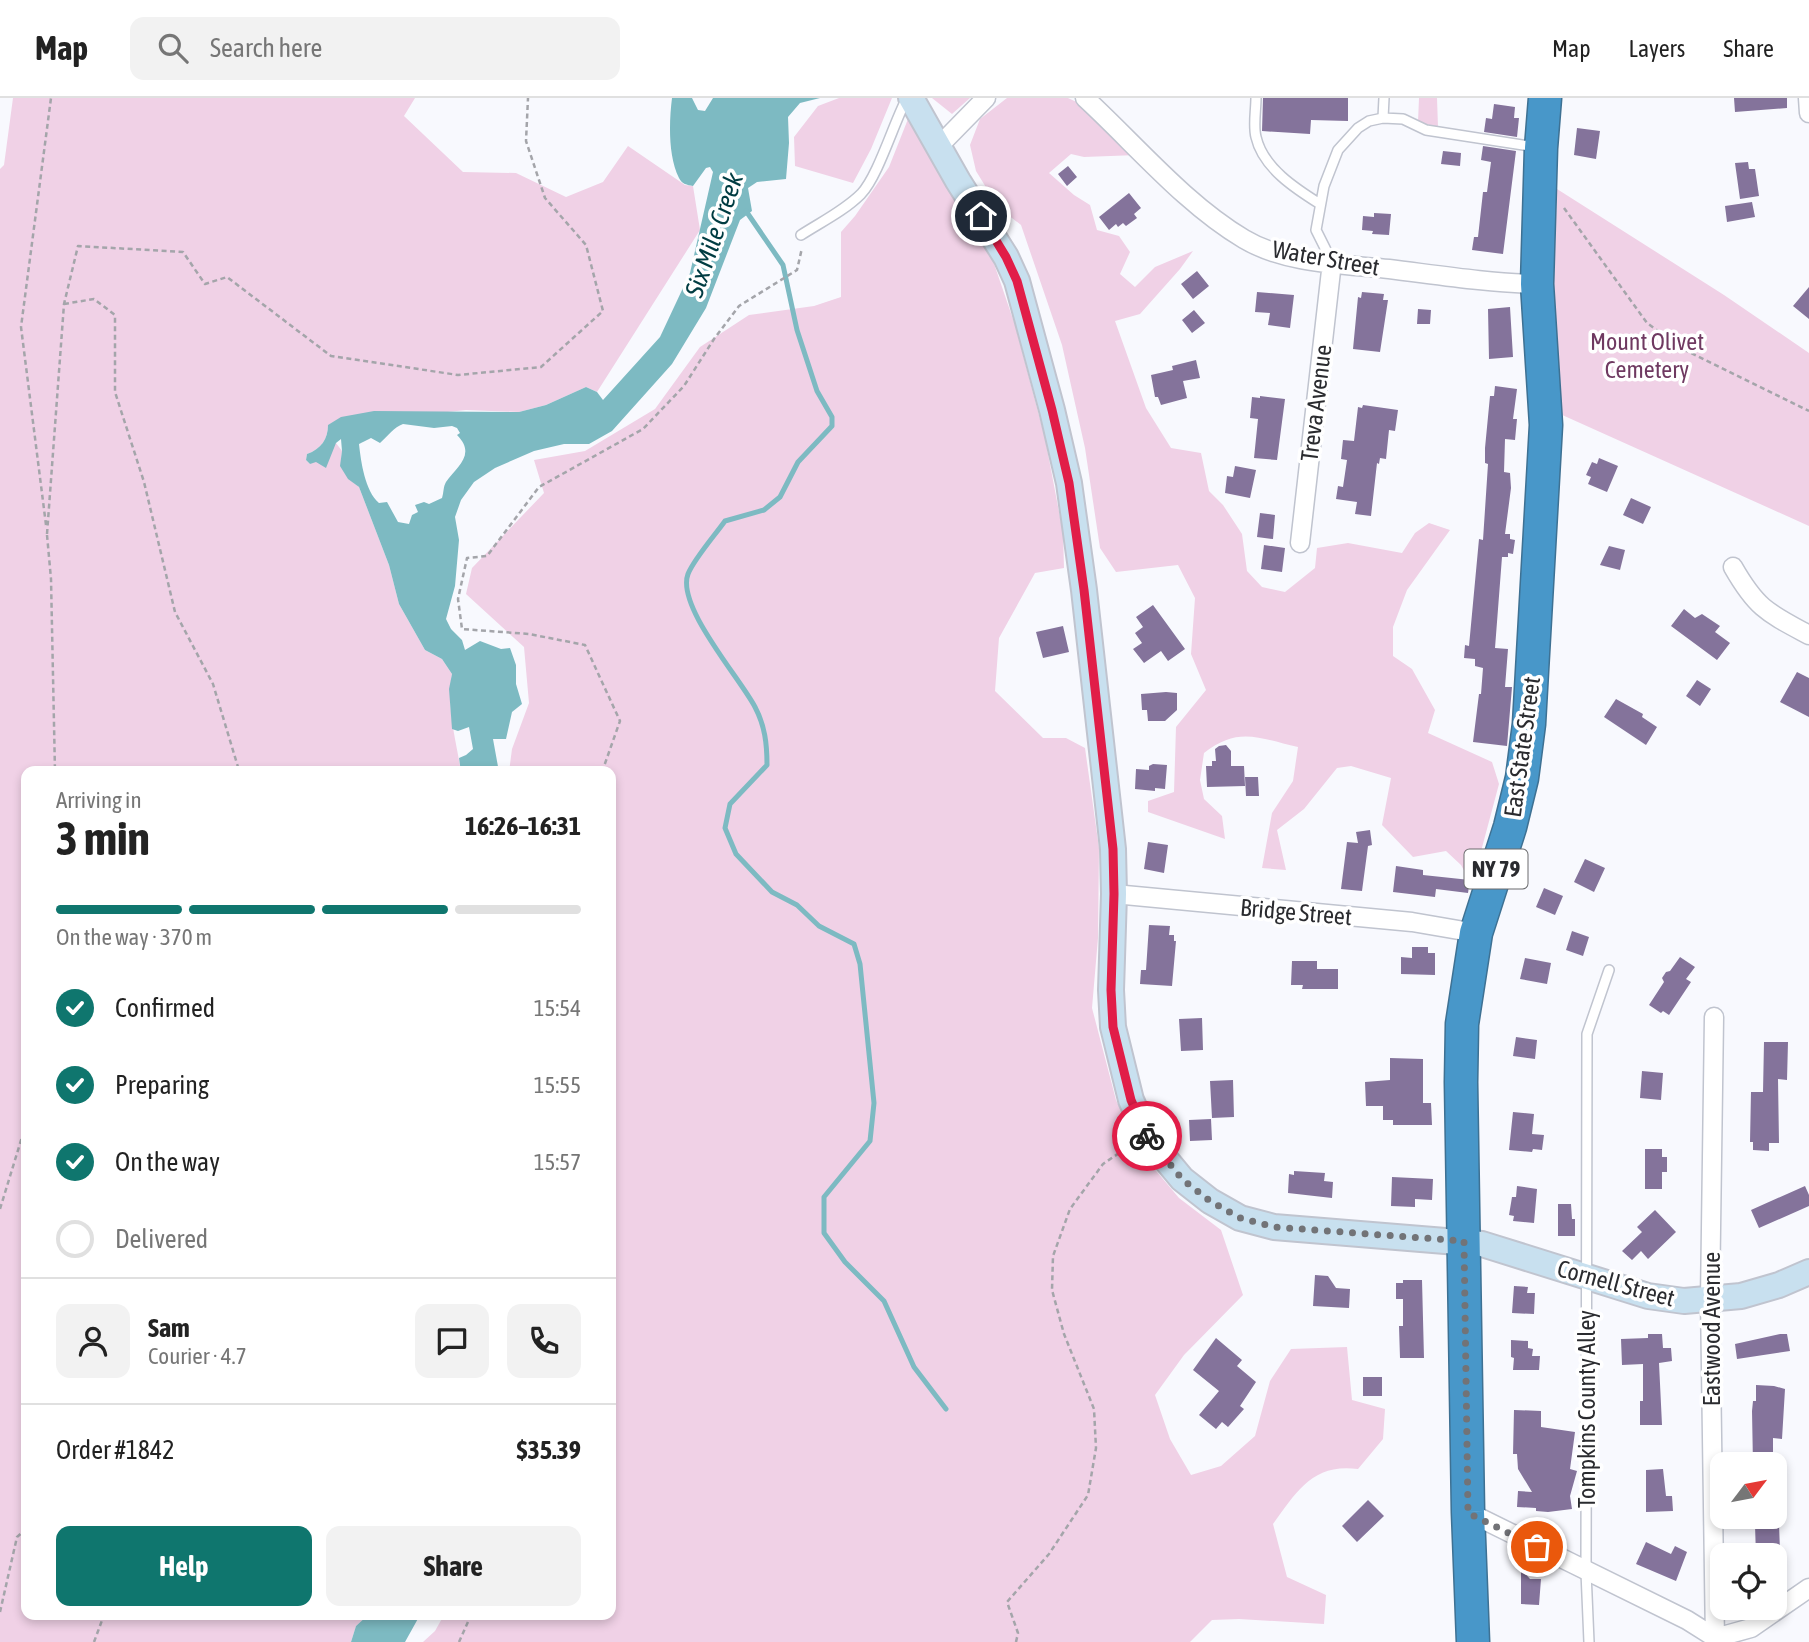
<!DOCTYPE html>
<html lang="en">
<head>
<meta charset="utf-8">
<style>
	body { margin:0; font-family:"Asap Condensed",sans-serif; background:#f2f2f2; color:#222; height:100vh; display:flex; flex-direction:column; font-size:26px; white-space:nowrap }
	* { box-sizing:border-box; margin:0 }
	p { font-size:23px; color:#767676 }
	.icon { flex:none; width:38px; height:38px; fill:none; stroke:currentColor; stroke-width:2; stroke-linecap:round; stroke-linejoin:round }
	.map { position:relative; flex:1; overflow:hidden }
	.panel { position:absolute; left:21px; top:668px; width:595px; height:854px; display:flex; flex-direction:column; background:#fff; border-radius:14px; box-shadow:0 4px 10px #0003 }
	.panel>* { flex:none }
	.needle { width:46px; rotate:58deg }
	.buttons { position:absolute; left:1710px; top:1354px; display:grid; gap:14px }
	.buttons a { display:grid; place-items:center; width:77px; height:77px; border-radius:14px; background:#fff; box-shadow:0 4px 10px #0003; font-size:35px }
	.pin { position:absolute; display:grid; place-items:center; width:60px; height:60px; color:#fff; margin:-30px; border:4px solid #fff; border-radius:50%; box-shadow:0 2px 7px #0007 }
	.courier { position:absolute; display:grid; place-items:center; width:70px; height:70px; margin:-35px; border:5px solid #e11d48; border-radius:50%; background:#fff; color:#222; box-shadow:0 2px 9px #0007 }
	.summary em { font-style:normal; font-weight:700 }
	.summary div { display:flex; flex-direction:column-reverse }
	.summary { display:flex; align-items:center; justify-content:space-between; height:119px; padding:0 35px }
	h1 { font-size:46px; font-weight:700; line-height:52px }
	.bar { display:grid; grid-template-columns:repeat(4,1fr); gap:10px 7px; align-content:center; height:84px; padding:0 35px }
	.bar i { height:9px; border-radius:5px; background:#e0e0e0 }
	.bar .active { background:#0f766e }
	.bar p { grid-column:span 4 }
	.line { display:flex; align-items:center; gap:18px; padding:0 35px; border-top:2px solid #e0e0e0 }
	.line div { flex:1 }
	.round { display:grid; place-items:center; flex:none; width:74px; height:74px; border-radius:14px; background:#f2f2f2 }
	ol { padding:0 35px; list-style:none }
	li { display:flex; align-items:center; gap:21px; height:77px }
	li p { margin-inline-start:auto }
	li .icon { padding:7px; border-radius:50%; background:#0f766e; color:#fff; stroke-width:4 }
	li:last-child { color:#767676 }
	li i { width:38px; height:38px; border:4px solid #e0e0e0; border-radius:50% }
	.primary-button { display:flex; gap:14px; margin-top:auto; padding:14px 35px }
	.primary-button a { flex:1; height:80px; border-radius:14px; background:#0f766e; color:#fff; font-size:28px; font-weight:700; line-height:80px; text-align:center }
	.primary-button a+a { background:#f2f2f2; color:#222 }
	header { display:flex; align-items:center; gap:42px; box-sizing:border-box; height:98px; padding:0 35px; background:#fff; border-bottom:2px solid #e0e0e0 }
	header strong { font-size:33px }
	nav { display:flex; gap:38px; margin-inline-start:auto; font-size:24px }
	.search { width:490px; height:63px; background:#f2f2f2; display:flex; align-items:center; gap:18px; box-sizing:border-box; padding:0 24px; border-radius:14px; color:#767676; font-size:26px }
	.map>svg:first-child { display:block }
</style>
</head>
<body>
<header>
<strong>Map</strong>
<div class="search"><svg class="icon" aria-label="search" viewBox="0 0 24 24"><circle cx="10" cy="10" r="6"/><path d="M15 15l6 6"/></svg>Search here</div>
<nav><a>Map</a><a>Layers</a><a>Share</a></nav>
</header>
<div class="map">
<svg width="1809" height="1544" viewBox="0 0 1809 1544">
	<rect width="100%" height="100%" fill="#f8f9fe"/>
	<path fill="#f0d1e6" d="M13,0H415L404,18L463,74L516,75L566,99L603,84L628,48L685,87L693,88L700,132L597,294L586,289L546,307L519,314L466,312L328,327C328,341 321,351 307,356L306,362L310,366L336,345L342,353C340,371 345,378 359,389L389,467L399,506L425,552L442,561L452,576C446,609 456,641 461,674H26V1517H368L356,1528L351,1544H0V71L4,67Z
		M839,0H892L871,51L853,85L795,68L794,39L818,8Z
		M932,0H970L952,16Z
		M1007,0H1068L1087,9L1137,57L1084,59L1071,56L1049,75L1074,97L1090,107L1097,132L1119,138L1130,154L1120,176L1135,189L1155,169L1193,153L1180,171L1140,216L1115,223L1146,310L1171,350L1201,355L1209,393L1223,407L1242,436L1247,473L1262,489L1285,494L1315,470L1317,450L1348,445L1402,455L1415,435L1429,425L1450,432L1407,492L1393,529V558L1412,571L1435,612L1428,635L1492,664L1499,686L1472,787L1461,767L1446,753L1413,759L1382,727L1391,680L1351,668L1337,670L1304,711L1277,732L1286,772L1262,770L1272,715L1293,683L1298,649C1259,640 1238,628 1204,655L1200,682L1204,701L1222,718L1225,741L1148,714V703L1174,694L1176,629L1206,592L1191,556L1195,500L1178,467L1116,474L1100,450L1085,350L1062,247L1021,127L998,109L976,73L970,47L980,21Z
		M1419,0H1437L1438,29L1418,24Z
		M908,21L990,154L1015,227L1045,340L1063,435L1064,470L1035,475L999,540L995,593L1043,640H1066L1085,650L1099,750L1098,840L1092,910L1116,1002L1141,1055L1179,1100L1221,1132L1243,1197L1184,1257L1155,1297L1170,1341L1191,1377L1221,1368L1255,1338L1270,1283L1291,1251L1347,1249L1352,1302L1385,1311L1383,1341L1358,1371C1313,1365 1297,1393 1273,1426L1287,1479L1326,1497L1324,1526L1239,1521L1212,1522L1190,1544H423L435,1533L444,1517H611V674H509L512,651L529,605L524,549L466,496L472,470L544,395L534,362L585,353L655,311L700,249L749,217L814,208L841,199V134L855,118L889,69Z
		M1557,91L1724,197L1809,255V428L1560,316L1553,206Z"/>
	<path fill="#7dbac2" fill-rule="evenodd" d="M672,0H692L698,12L705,13L713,0H820L800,5L788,19L789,45L786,81L757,84L748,90L752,113L740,122L706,210L672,266L612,333L589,346H564L534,353L495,370L474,384L461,402L455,419L459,442L455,488L446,521L451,531L462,542L465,552L480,543L501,551L510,550L516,567V586L522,606L512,614L506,641H493L499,674H461L459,660L466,657L473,651L469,629L458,633L452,631L449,591L452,576L442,561L425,552L399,506L389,467L359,389L348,381L340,368L342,353L341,341L336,345L326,370L316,364L310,366L306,362L307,356C321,351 328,341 328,327L341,319L374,313L519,314L546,307L586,289L597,294L603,302L660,239L690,175L713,74L710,69L706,70L693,88C687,87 682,86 679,80C668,58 669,24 672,0ZM403,326L434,330L452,328L457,330L460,335L457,337C477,357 456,369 446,384C443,389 444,394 442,400L429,406L424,404L415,407L418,414L412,417L409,426L398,424L387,404L379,405C365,393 361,364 359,346L371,340L380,345C388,338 394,329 403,326Z
		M368,1517H420L405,1544H351L356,1528Z"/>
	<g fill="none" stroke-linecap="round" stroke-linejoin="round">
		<path stroke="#7dbac2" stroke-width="5" d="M746,113L783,167L797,232L817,293L832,319V328L798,364L780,399L764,412L725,423C715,437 694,461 688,476C676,508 740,580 755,609C765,628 767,646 767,667L730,706L725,730L736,756L772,794L797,807L819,828L854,846L860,866L874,1005L870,1043L824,1099V1135L845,1164L884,1203L914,1269L946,1311"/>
	</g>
	<path fill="#84739b" d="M1263,0H1348V23L1311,22L1310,36L1262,33Z
		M1734,0H1787V10L1735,14Z
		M1494,6L1515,9L1514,20H1519L1517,39L1484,34L1486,20L1492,21Z
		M1577,30L1600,33L1596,61L1574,57Z
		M1483,48L1516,53L1503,156L1472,152L1474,139H1478L1483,94H1487L1491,64L1481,62Z
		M1443,53L1461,55L1460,68L1441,66Z
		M1748,64L1749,71H1755L1759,98L1740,101L1735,65Z
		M1068,68L1077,79L1067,88L1058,76Z
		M1129,95L1141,110L1134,116L1137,120L1126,128L1123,125L1118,129L1116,126L1109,132L1099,119Z
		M1752,104L1755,119L1727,124L1725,108Z
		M1374,115L1391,116L1389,137L1372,136L1373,133L1362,132L1363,118L1374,119Z
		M1197,173L1209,188L1193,201L1181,186Z
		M1809,189V221L1793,208Z
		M1257,194L1294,197L1290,230L1268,227L1270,215L1255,214Z
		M1362,194L1384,196L1383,202H1388L1380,254L1353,251L1358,199L1361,200Z
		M1510,209L1513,259L1489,261L1488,211Z
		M1418,211L1431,212L1430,226H1417Z
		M1194,212L1205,225L1192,235L1182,222Z
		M1196,262L1200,280L1183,283L1187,300L1161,307L1158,299H1155L1151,277L1173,272L1172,268Z
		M1495,288L1517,291L1513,321H1517L1515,342L1505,341L1504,374L1510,375L1511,390L1505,436H1510V441L1515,442L1513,456L1508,455V459H1502L1495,550L1508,551L1505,589H1512L1507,648L1473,644L1479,596H1481L1483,570L1475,568V561L1464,560L1465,547L1469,548L1479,441L1483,442L1488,366L1485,365V350L1490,298H1494Z
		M1260,298L1285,301L1277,362L1254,360L1258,321L1250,320L1252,299L1260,300Z
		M1363,307L1398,312L1395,333L1389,332L1386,361L1380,360L1379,366L1377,365L1371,418L1355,416L1357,404L1336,401L1338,388L1343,389L1347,362L1341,361L1343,342L1354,343L1358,309L1362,310Z
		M1599,360L1618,368L1607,394L1588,386L1591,379L1586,377L1592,364L1597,366Z
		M1235,368L1256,372L1250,400L1225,395L1227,378L1233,379Z
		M1631,400L1651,409L1643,426L1623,417Z
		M1260,415L1275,417L1273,441L1257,439Z
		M1264,447L1285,450L1282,474L1261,471Z
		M1609,448L1625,452L1620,472L1600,467Z
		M1153,507L1185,551L1168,563L1161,553L1144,565L1133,551L1142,545L1135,535L1143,529L1136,519Z
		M1684,511L1695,520L1702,516L1720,528L1715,534L1730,545L1717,562L1671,528Z
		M1063,528L1069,554L1043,560L1036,534Z
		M1797,574L1809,580V619L1780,604Z
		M1697,582L1711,591L1700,608L1686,598Z
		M1166,594L1177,595V612L1165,623H1148L1147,612H1142L1141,596Z
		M1616,601L1643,616L1642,619L1657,629L1646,647L1604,619Z
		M1226,647L1231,653V668H1244L1245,688L1207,689L1206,668H1212V663H1216L1215,651L1219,648Z
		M1153,666L1167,667L1165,691L1155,690V693L1135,691L1136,671L1149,672V668Z
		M1245,679H1258L1259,698H1246Z
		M1370,732L1372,747L1368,748L1362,793L1341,791L1347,744L1358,745L1356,734Z
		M1148,744L1168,747L1164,775L1144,771Z
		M1585,761L1605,770L1594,794L1574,784Z
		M1396,768L1423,772V777L1470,782L1468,795L1436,791L1435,799L1393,794Z
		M1544,790L1563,798L1555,817L1536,809Z
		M1149,827L1170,828L1169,837H1174V843H1176L1172,888L1140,886L1141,872H1146Z
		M1572,833L1589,839L1583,858L1566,852Z
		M1412,849H1428V855H1435V877L1401,876V859L1412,860Z
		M1680,859L1695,869L1686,881L1691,884L1669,917L1663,913L1661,915L1649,907L1664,884L1662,880L1666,874L1670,873Z
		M1525,860L1551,865L1547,886L1520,881Z
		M1292,863H1317V871H1338V891H1302L1303,887H1291Z
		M1202,920L1203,952L1181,953L1179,921Z
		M1516,939L1537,942L1535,961L1513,958Z
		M1764,944H1788L1787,982L1778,981L1779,1045H1769V1053L1753,1052V1044H1750L1751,994H1763Z
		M1390,960L1423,961V1005H1431L1432,1027H1393V1022H1383V1008H1366L1365,984L1390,982Z
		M1642,973L1663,975L1661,1002L1640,1000Z
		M1233,982L1234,1019L1212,1020L1210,983Z
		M1513,1014L1534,1016L1532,1036L1544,1037L1542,1052L1533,1051L1532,1054L1509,1052Z
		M1211,1021L1212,1042L1190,1043L1189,1022Z
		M1645,1051H1662V1059H1667V1074H1662V1091H1645Z
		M1294,1073L1325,1075L1324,1083L1333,1084L1332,1100L1288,1095L1289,1076L1294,1077Z
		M1392,1079L1433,1081L1432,1102L1415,1101V1109L1391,1108Z
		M1517,1088L1537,1091L1534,1125L1513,1123L1514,1118L1509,1117L1512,1099H1516Z
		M1805,1088L1809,1097V1108L1759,1130L1751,1112Z
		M1558,1106H1571L1572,1121H1575V1138H1558Z
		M1655,1112L1676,1134L1648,1161L1641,1153L1632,1162L1622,1153L1642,1134L1637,1129Z
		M1315,1177L1328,1178L1336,1190L1350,1191L1349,1210L1313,1208Z
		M1403,1182H1422L1424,1260H1400L1399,1228H1403V1201H1396V1185H1403Z
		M1514,1188L1528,1189L1527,1195H1535L1534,1216L1512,1215Z
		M1648,1236H1662L1663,1250H1671L1672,1263L1659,1265L1662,1327H1640V1303H1643V1266L1622,1267L1621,1241L1648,1240Z
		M1780,1236H1787L1790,1253L1737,1261L1735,1246Z
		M1216,1240L1242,1262L1237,1268L1256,1284L1240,1308L1244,1311L1228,1329L1222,1324L1216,1331L1199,1317L1219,1293L1193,1272Z
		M1511,1242L1528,1243V1250L1533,1251L1532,1258H1540L1539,1272H1513L1514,1260L1511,1259Z
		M1363,1279H1382V1298H1363Z
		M1756,1287L1774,1288L1785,1291L1782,1341L1773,1340V1367H1753L1752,1313L1753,1303H1756Z
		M1514,1312L1541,1313V1329L1575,1334L1570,1371L1577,1373L1570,1398L1572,1411L1548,1414L1536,1413V1410L1517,1409L1518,1393L1532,1394L1518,1371L1517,1356H1513Z
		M1663,1371L1666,1398H1672L1673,1413L1646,1414V1372Z
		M1368,1402L1384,1418L1357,1444L1342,1428Z
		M1779,1426L1780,1453H1770V1458H1756L1755,1427Z
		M1646,1444L1671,1456L1675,1448L1687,1454L1676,1483L1636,1466Z
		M1521,1471L1530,1481H1541L1539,1507L1521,1506Z"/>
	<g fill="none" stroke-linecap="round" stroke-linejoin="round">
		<g stroke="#c0c4cf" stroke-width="12">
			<path id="lane" d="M1256,0C1256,12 1253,28 1256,39C1263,70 1296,91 1320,106
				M1383,20L1384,0
				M801,137C821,124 844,113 861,96C878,78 893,27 906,2
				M1332,164L1316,132L1324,88L1338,52L1358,30L1369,23L1383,20L1403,21L1426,32L1536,49
				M1589,1544L1586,1474L1587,936L1609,872"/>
		</g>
		<g stroke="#c0c4cf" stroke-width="21">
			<path id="street" d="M1085,0C1136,47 1185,106 1244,141C1286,166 1342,166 1389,171C1438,177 1488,185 1537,186
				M1808,0L1809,15
				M939,48L986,0
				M1300,445L1332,164
				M1733,469C1757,511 1768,515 1809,537
				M1114,796L1412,824L1476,835
				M1714,919L1710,1201L1715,1544
				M1468,1414L1687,1522L1722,1544
				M1715,1540L1751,1530L1809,1490"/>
		</g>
		<g stroke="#c0c4cf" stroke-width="28">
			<path id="secondary" d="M911,0L958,83L1006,159L1017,183L1052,312L1069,385L1084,492L1113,751L1114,796L1111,892L1113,929L1131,1002L1146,1036L1162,1057L1182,1081L1210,1103L1240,1120L1274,1129L1482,1146L1648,1198L1684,1203L1741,1198L1779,1187L1809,1174"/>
		</g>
		<g stroke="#3e7193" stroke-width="35">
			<path id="highway" d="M1473,1544L1468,1414L1461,984L1462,926L1476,835L1510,729L1522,680L1529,626L1546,327L1537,186L1541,50L1545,0"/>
		</g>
		<path stroke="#a4a5aa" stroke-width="2.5" stroke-dasharray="5 3.5" stroke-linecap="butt" d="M1564,110L1647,225L1681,250L1809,313
			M64,206L94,201L115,217V294L144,384L175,514L213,586L238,669L235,674
			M46,427L21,229L51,0
			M47,436L64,206L78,148L183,154L205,186L227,179L331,258L458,277L541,269L603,213L586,147L545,100L526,43L528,0
			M47,437L51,481L55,674
			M602,674L620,623L585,547L529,536L462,531L458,501L467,460L487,458L539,389L643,331L684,288L714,241L739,208L797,172L802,150
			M0,1111L26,1026
			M0,1514L17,1439L26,1431
			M94,1544L104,1517
			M459,1544L471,1517
			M1016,1544L1018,1535L1007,1504L1049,1456L1088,1397L1096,1350L1094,1311L1064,1236L1052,1192L1053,1158L1070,1111L1103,1066L1128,1049"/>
		<use href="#lane" stroke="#fff" stroke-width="9"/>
		<use href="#street" stroke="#fff" stroke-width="18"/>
		<use href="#secondary" stroke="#c8e0ef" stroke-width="24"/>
		<use href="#highway" stroke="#4897c9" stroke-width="32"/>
	</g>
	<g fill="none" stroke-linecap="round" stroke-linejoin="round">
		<path stroke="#727377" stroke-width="7" stroke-dasharray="0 12.6" d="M1147,1038L1182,1081L1210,1103L1240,1120L1274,1129L1464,1143L1468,1415L1537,1449"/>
		<path stroke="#e11d48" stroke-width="9" d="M981,118L1006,159L1017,183L1052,312L1069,385L1084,492L1113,751L1114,796L1111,892L1113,929L1131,1002L1147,1038"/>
	</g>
	<g text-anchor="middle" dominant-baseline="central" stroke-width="7" stroke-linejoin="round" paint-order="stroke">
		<rect fill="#fff" stroke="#6a6b6d" stroke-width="2" x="1464.5" y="751.5" width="63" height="39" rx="5"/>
		<g font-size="23" font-weight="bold" fill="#2a2b2f">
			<text x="1496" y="771">NY 79</text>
		</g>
		<g font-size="24" fill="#2a2b2f" stroke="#fff">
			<text transform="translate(1326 160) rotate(10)">Water Street</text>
			<text transform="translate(1316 305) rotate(-83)">Treva Avenue</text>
			<text transform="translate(1522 649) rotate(-82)">East State Street</text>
			<text transform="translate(1296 814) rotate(5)">Bridge Street</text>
			<text transform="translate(1616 1185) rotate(15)">Cornell Street</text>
			<text transform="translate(1711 1231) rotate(-90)">Eastwood Avenue</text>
			<text transform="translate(1586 1311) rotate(-90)">Tompkins County Alley</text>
		</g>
		<g font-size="24" fill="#6f3961" stroke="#fff">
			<text x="1647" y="243">Mount Olivet<tspan x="1647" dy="28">Cemetery</tspan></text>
		</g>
		<g font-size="26" font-style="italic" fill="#003c42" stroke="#fff">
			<text transform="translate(714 137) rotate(-71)">Six Mile Creek</text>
		</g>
	</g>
</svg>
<div class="buttons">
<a><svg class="needle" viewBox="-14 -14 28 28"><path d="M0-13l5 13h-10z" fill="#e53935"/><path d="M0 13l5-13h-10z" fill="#767676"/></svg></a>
<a><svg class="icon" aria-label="locate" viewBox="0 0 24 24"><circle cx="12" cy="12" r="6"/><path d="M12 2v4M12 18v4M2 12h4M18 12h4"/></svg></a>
</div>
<div class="pin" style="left:1537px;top:1449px;background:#ea580c"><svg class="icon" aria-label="bag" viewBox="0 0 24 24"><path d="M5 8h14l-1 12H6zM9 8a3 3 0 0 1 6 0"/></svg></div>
<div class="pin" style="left:981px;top:118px;background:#1f2937"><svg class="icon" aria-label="home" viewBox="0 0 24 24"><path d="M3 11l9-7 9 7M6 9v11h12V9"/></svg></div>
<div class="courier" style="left:1147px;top:1038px"><svg class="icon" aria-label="bike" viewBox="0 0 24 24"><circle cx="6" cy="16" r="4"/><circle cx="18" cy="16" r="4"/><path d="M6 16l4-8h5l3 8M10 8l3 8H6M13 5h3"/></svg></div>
<section class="panel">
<div class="summary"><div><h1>3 min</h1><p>Arriving in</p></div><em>16:26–16:31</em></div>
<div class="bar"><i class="active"></i><i class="active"></i><i class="active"></i><i></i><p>On the way · 370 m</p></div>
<ol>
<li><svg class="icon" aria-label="check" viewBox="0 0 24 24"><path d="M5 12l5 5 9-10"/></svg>Confirmed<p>15:54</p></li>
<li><svg class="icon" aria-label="check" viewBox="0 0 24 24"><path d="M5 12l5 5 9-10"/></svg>Preparing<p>15:55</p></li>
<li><svg class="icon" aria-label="check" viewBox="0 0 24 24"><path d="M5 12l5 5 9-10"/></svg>On the way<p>15:57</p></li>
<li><i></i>Delivered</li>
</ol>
<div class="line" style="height:126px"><a class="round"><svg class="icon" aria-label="person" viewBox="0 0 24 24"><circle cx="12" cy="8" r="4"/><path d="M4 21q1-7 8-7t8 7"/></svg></a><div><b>Sam</b><p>Courier · 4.7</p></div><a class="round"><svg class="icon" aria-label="chat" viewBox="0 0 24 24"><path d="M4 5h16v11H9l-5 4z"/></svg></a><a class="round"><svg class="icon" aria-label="phone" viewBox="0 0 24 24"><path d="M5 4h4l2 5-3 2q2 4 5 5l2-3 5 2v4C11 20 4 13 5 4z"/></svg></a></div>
<div class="line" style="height:91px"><div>Order #1842</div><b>$35.39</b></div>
<div class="primary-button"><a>Help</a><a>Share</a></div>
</section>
</div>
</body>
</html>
